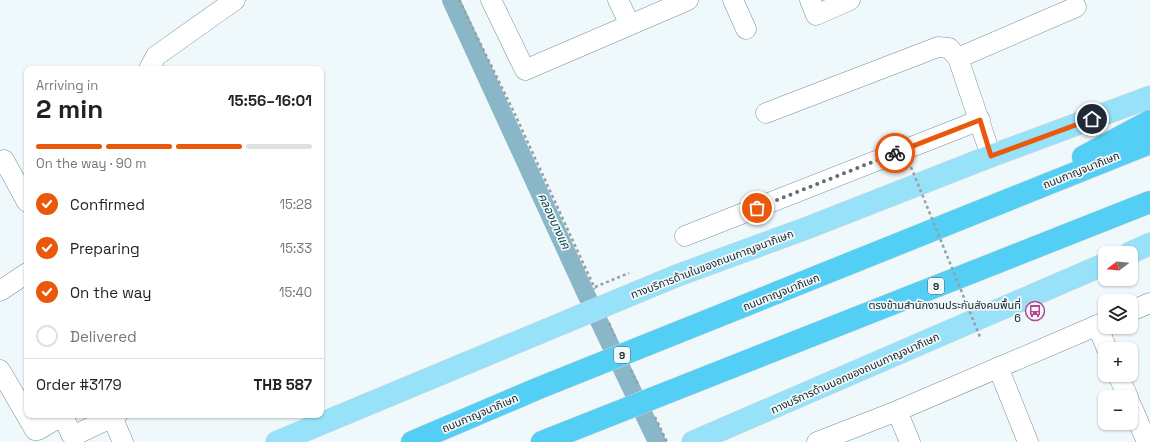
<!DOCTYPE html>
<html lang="en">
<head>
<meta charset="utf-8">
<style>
	body { margin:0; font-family:"Space Grotesk","Noto Sans Thai",sans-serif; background:#f6f6f6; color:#222; height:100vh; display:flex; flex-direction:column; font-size:15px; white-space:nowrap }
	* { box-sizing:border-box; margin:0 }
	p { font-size:13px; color:#767676 }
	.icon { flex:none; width:22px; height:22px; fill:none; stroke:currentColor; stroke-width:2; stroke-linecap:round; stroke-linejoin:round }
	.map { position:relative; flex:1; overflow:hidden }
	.sheet { position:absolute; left:24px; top:66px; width:300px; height:352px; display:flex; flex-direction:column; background:#fff; border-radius:8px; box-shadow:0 1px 3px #0004 }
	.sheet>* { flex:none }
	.needle { width:26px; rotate:254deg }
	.buttons { position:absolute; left:1098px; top:246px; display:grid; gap:8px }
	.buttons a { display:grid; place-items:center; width:40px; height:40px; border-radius:8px; background:#fff; box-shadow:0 1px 3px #0004; font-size:20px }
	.pin { position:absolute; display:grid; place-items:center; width:34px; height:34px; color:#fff; margin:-17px; border:2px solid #fff; border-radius:50%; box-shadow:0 1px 4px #0007 }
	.courier { position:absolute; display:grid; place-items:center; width:40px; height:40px; margin:-20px; border:3px solid #ea580c; border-radius:50%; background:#fff; color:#222; box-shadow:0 1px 5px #0007 }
	.summary em { font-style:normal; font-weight:800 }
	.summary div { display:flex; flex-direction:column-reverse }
	.summary { display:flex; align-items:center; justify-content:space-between; height:68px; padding:0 12px }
	h1 { font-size:26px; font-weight:800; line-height:30px }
	.bar { display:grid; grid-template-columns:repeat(4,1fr); gap:6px 4px; align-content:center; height:48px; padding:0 12px }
	.bar i { height:5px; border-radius:3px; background:#e0e0e0 }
	.bar .active { background:#ea580c }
	.bar p { grid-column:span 4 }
	.line { display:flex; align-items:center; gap:10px; padding:0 12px; border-top:1px solid #e0e0e0 }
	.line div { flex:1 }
	ol { padding:0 12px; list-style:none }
	li { display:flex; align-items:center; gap:12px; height:44px }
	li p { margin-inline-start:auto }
	li .icon { padding:4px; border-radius:50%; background:#ea580c; color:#fff; stroke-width:4 }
	li:last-child { color:#767676 }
	li i { width:22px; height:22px; border:2px solid #e0e0e0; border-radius:50% }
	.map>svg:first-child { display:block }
</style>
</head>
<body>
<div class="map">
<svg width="1150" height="442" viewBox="0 0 1150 442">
	<rect width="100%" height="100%" fill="#eff9fc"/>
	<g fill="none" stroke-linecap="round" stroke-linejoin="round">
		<path stroke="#89b7c7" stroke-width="18" d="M451,0L585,292L657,442"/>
		<g stroke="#778e96" stroke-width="21">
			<path id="minor" d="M491,0L525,70L688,0
				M618,0L630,25
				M733,0L746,29
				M810,0L816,15L850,0
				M958,58L1076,7
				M149,69L156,56L235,0
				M766,113L938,47L949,48L958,58L991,156
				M4,160L27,202
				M685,236L980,120
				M0,291L27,273
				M1131,311L1150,303
				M1097,325L1107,349
				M998,367L1028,442
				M0,370L35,430H38L55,420H65L71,434L75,435L117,415
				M1118,375L1128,397
				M1131,405L1147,442
				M897,411L910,442
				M112,417L123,442
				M817,442L897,411L1105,322"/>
		</g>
		<g stroke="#d1d3d4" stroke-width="23">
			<path id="major" d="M1130,253L1150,244
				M277,442L676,276L807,228L991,156L1150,97
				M693,442L1105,264"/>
		</g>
		<g stroke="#d1d3d4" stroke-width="23">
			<path id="highway" d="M1083,157L1150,121
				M412,442L539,388L1150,143
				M542,442L1150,202"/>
		</g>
		<path stroke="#969fa2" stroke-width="2.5" stroke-dasharray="3 3" stroke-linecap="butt" d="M459,0L513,110L595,289
			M595,287L629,273
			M609,323L615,337
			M631,370L638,384
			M655,417L667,442"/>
		<use href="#minor" stroke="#fff" stroke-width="20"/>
		<use href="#major" stroke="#98e2f9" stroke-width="22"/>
		<use href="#highway" stroke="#53cef5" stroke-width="22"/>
		<path stroke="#969fa2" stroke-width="2.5" stroke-dasharray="3 3" stroke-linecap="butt" d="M911,167L980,337"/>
	</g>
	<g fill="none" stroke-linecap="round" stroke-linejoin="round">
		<path stroke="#656e71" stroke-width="4" stroke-dasharray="0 7.2" d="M757,208L895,153"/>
		<path stroke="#ea580c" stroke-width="5" d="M895,153L980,120L991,156L1092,119"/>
	</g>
	<defs>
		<g id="bus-ring" transform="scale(1)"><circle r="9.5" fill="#eff9fc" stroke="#be4292" stroke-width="1.5"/><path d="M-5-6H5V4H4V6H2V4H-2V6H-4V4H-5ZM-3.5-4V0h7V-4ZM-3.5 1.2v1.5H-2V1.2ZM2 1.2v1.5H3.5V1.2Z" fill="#be4292"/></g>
	</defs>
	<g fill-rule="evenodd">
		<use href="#bus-ring" x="1035" y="311"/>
	</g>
	<g text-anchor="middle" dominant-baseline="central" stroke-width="3.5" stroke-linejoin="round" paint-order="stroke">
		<g fill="#eff9fc" stroke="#5a6366" stroke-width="1">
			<rect x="928" y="278" width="16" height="16" rx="3"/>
			<rect x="614" y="347" width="16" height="16" rx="3"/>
		</g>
		<g font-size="10" font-weight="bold" fill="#1a2326">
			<text x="936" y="286">9</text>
			<text x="622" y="355">9</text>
		</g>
		<g font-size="11" fill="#1a2326" stroke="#eff9fc">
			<text transform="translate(1081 170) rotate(-22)">ถนนกาญจนาภิเษก</text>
			<text transform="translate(712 264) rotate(-21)">ทางบริการด้านในของถนนกาญจนาภิเษก</text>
			<text transform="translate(781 292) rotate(-22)">ถนนกาญจนาภิเษก</text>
			<text transform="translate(855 373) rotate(-24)">ทางบริการด้านนอกของถนนกาญจนาภิเษก</text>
			<text transform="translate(480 413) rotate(-23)">ถนนกาญจนาภิเษก</text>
		</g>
		<g font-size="11" fill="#1a2326" stroke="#eff9fc" text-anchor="end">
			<text x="1021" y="305">ตรงข้ามสำนักงานประกันสังคมพื้นที่<tspan x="1021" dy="13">6</tspan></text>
		</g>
		<g font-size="12" font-style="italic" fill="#133c49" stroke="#eff9fc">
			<text transform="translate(554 221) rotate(65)">คลองบางแค</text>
		</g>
	</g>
</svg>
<div class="buttons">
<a><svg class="needle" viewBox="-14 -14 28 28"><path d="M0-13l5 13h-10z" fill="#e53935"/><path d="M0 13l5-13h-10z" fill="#767676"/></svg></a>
<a><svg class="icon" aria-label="layers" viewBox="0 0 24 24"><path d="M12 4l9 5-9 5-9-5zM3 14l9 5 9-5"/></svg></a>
<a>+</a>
<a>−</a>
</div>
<div class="pin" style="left:757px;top:208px;background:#ea580c"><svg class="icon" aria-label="bag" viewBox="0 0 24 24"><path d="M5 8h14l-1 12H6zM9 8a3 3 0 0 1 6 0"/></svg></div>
<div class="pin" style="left:1092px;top:119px;background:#1f2937"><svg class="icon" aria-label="home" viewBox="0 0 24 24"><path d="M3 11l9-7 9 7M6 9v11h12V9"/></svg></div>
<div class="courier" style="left:895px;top:153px"><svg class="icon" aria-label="bike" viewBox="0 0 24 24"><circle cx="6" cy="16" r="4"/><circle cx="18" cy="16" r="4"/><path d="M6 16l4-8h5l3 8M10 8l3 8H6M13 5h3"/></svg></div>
<section class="sheet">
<div class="summary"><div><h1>2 min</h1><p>Arriving in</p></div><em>15:56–16:01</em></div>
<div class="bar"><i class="active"></i><i class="active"></i><i class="active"></i><i></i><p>On the way · 90 m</p></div>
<ol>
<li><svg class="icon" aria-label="check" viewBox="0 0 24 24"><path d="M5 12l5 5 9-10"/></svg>Confirmed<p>15:28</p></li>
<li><svg class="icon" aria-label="check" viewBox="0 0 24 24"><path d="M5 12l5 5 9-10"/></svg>Preparing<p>15:33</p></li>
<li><svg class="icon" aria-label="check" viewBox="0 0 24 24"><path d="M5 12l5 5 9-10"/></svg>On the way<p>15:40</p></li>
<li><i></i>Delivered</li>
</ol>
<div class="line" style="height:52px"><div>Order #3179</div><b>THB 587</b></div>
</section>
</div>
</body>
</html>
